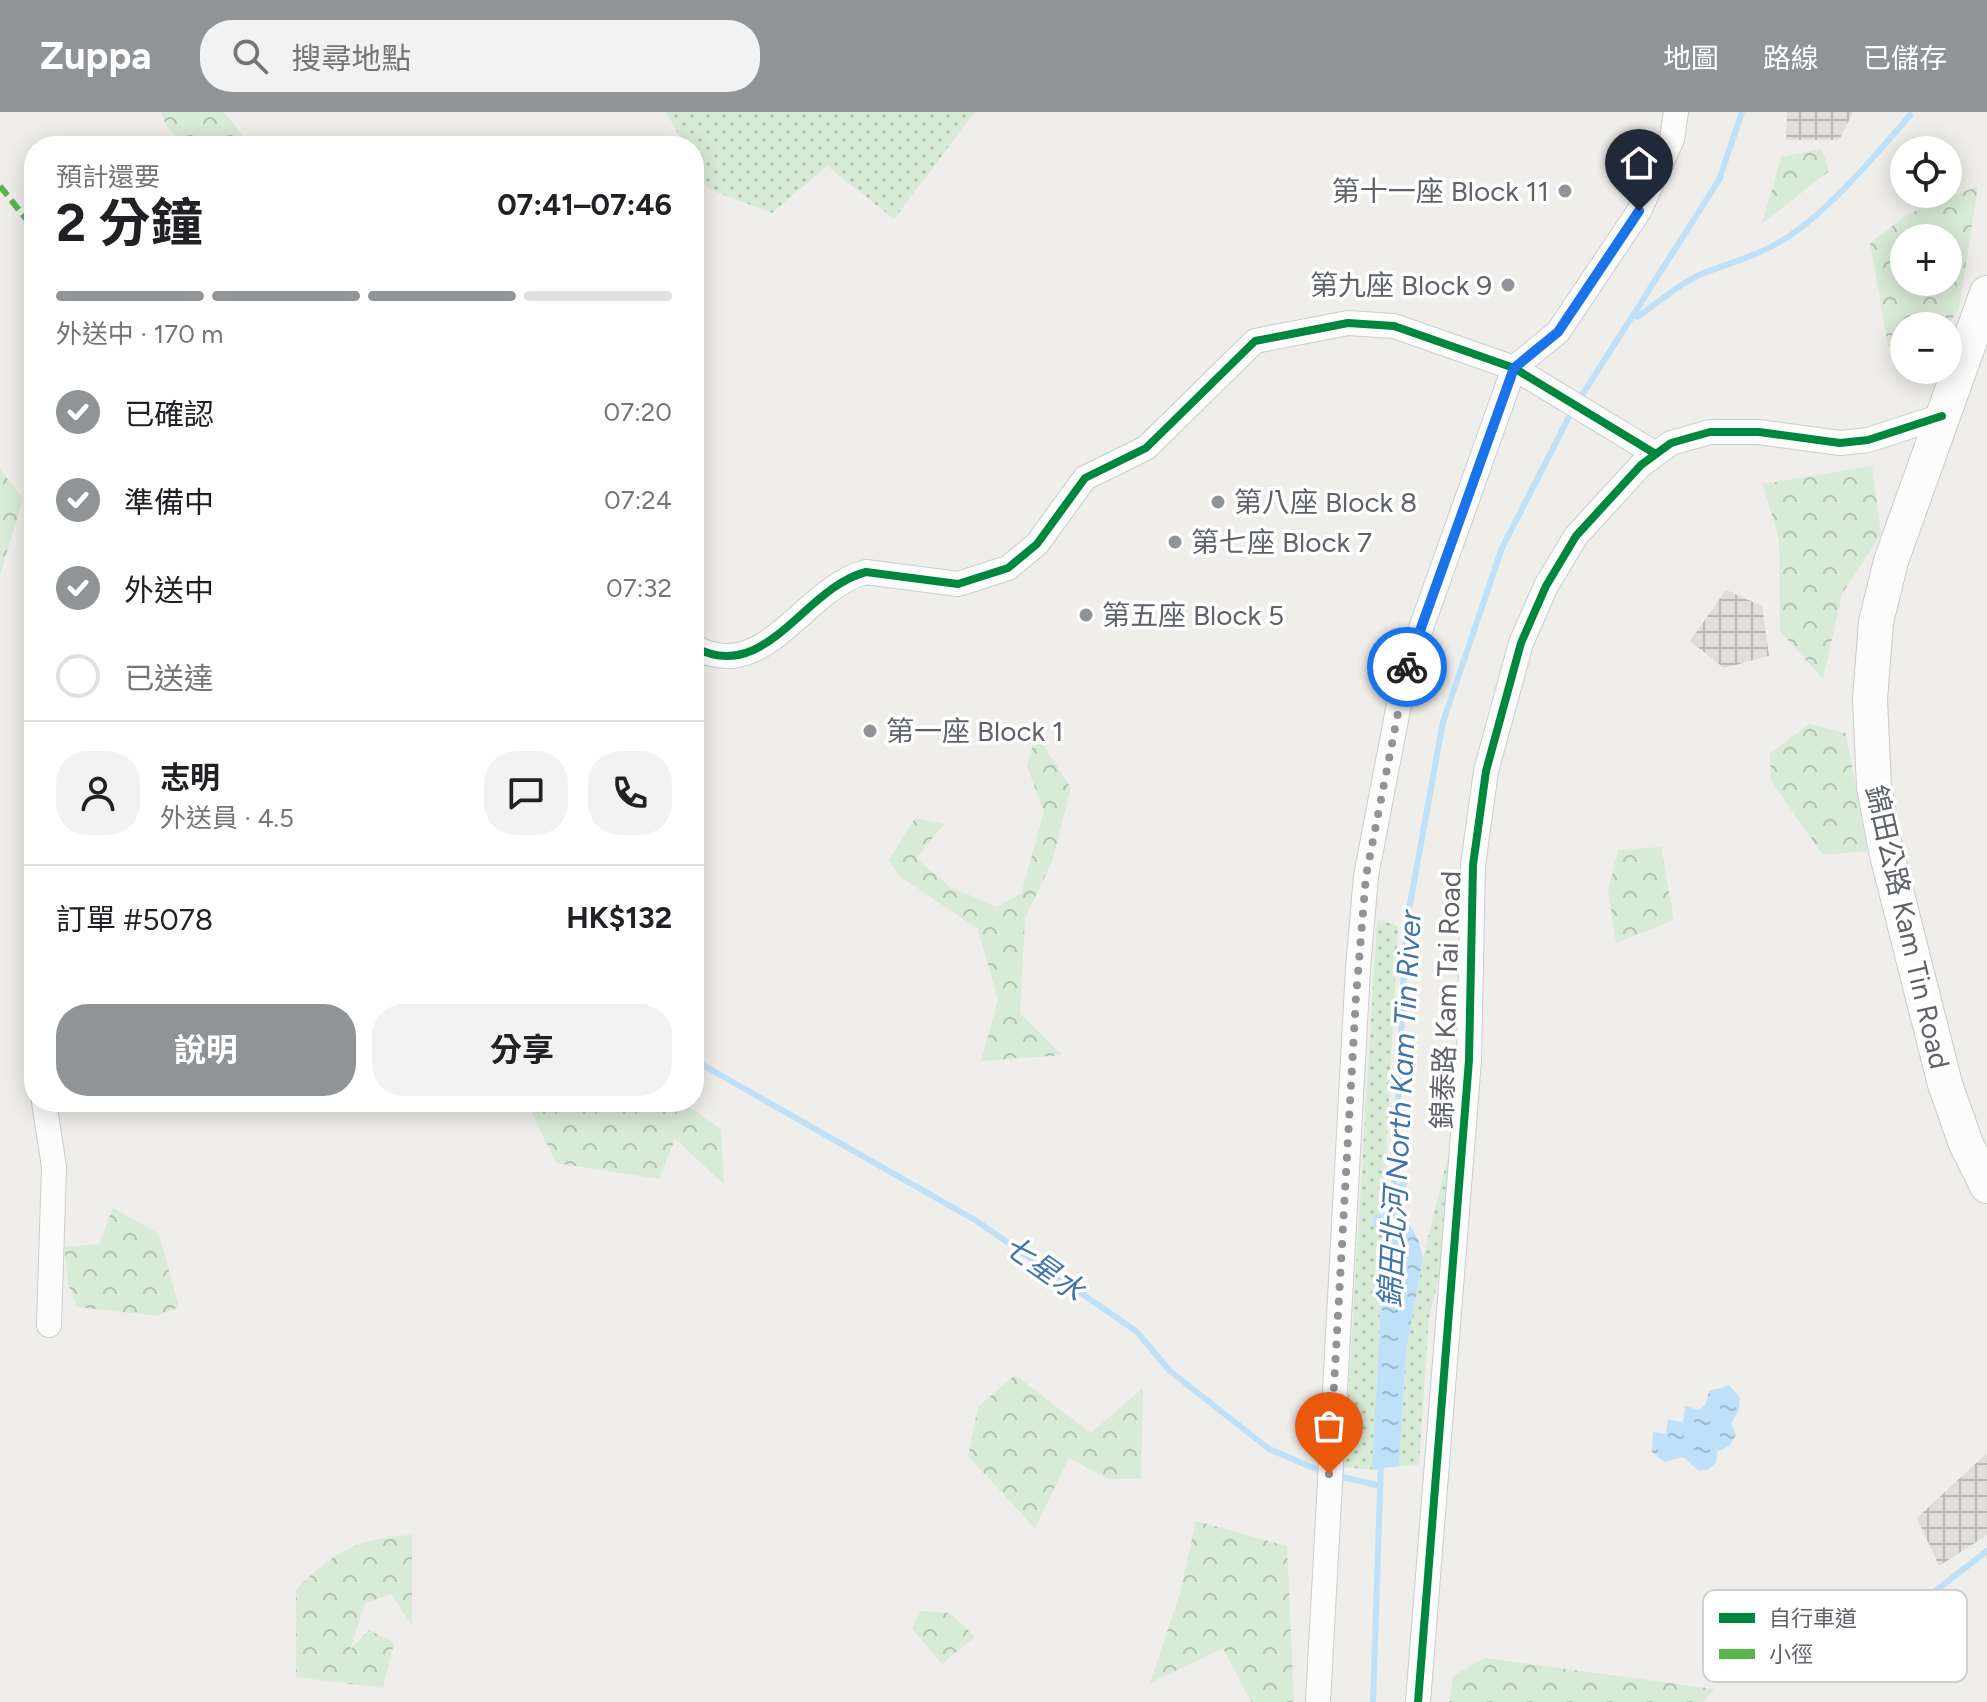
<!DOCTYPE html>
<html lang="zh-TW">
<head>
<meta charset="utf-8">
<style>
	body { margin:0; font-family:Figtree,"Noto Sans TC",sans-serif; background:#f2f2f2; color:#202124; height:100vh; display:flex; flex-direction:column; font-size:30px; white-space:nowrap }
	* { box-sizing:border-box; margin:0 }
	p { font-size:26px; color:#757577 }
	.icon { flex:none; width:44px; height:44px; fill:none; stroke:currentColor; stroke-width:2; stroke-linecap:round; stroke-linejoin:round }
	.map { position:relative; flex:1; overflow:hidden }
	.side { position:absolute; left:24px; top:24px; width:680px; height:976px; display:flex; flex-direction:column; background:#fff; border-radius:32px; box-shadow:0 4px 20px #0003 }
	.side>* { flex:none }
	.controls { position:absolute; left:1890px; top:24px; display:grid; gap:16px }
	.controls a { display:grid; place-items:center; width:72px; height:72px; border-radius:50%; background:#fff; box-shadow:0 4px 20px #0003; font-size:40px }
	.pin { position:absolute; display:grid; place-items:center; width:68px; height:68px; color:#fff; margin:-82px -34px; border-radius:50% 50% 50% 0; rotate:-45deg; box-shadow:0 0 8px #0007 }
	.pin .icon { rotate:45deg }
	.courier { position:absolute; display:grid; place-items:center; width:80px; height:80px; margin:-40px; border:6px solid #1a73e8; border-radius:50%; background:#fff; color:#222; box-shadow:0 2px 10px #0007 }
	.headline em { font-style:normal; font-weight:700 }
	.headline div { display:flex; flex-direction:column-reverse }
	.headline { display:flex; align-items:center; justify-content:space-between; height:136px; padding:0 32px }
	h1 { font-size:52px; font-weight:700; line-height:60px }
	.bar { display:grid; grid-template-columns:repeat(4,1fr); gap:12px 8px; align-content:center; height:96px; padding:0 32px }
	.bar i { height:10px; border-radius:6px; background:#e0e0e0 }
	.bar .current { background:#919496 }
	.bar p { grid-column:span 4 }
	.line { display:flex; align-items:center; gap:20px; padding:0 32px; border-top:2px solid #e0e0e0 }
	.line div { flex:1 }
	.round { display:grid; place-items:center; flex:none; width:84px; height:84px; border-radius:32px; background:#f2f2f2 }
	ol { padding:0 32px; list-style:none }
	li { display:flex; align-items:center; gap:24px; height:88px }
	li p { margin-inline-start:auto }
	li .icon { padding:8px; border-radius:50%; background:#919496; color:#fff; stroke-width:4 }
	li:last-child { color:#757577 }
	li i { width:44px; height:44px; border:4px solid #e0e0e0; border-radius:50% }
	.button { display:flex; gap:16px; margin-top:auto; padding:16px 32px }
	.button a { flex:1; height:92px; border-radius:32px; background:#919496; color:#fff; font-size:32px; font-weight:700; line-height:92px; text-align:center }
	.button a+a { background:#f2f2f2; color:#202124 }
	header { display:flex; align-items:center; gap:48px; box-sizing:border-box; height:112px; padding:0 40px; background:#919496; color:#fff }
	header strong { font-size:38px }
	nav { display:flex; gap:44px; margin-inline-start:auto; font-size:28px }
	.search { width:560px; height:72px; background:#f2f2f2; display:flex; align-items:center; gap:20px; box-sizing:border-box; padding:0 28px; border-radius:32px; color:#757577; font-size:30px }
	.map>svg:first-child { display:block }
</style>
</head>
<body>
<header>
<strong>Zuppa</strong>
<div class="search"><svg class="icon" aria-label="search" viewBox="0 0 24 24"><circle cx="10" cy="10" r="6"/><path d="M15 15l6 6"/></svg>搜尋地點</div>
<nav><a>地圖</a><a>路線</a><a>已儲存</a></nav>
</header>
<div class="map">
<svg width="1987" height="1590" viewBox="0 0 1987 1590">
	<defs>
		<pattern id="industrial-grid" width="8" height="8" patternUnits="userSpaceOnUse" patternTransform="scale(2)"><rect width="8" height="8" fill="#dfddda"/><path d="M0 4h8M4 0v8" fill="none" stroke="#b8b7b5"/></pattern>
		<pattern id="green-dots" width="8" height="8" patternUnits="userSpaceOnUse" patternTransform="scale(2)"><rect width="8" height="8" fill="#d8ebd6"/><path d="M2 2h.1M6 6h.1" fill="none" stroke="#b2c2b1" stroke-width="1.8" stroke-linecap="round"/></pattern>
		<pattern id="forest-crowns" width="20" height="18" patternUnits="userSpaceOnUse" patternTransform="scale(2)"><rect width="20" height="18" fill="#d8ebd6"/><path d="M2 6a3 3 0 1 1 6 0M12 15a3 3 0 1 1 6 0" fill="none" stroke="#b2c2b1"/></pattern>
		<pattern id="water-ripples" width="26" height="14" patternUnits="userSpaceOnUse" patternTransform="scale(2)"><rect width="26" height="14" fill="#bfe0f9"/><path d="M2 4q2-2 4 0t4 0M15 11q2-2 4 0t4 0" fill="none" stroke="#9eb9cd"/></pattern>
	</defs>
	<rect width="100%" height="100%" fill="#efeeea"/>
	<path fill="url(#industrial-grid)" d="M1787,0H1853L1839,28H1786Z
		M1726,478L1762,494L1769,544L1724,556L1690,529Z
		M1987,1341V1423L1939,1454L1917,1406Z"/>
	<path fill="url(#green-dots)" d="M666,0H975L894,107L827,54L772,101L708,77L694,51V34H685Z
		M1377,807L1398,814L1383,1103L1374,1104L1373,1115L1385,1114L1372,1358L1344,1355Z
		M1451,1032L1445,1140L1429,1206L1419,1353L1399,1354L1406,1239L1423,1146Z"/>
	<path fill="url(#forest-crowns)" fill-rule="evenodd" d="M161,0H224L251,34C212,34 176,44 161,0Z
		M1822,37L1829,59L1762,112L1781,45Z
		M1978,74L1959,197L1946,214H1904V242L1888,234L1870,131L1910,101ZM1904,126H1948V170H1904Z
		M1872,354L1881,422L1842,482L1823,567L1780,519L1779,428L1763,372Z
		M0,357L23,387L0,463Z
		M1809,612L1846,621L1867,739L1823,743L1771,669L1770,641Z
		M1036,622L1071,676L1052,750L1025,806L1020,901L1062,943L981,949L998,888L978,817L898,763L889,748L915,706L944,712L916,746L949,774L996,795L1021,782L1044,700L1027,654Z
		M1661,735L1674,808L1616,831L1608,779L1618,738Z
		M527,990H682L721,1017L724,1072L675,1027L659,1067L556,1051Z
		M113,1096L159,1122L179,1195L156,1204L77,1195L68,1171L64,1135L99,1132Z
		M1015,1263L1091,1321L1143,1276L1141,1367H1108L1069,1346L1035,1416L968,1344L978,1295Z
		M1196,1409L1287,1434L1294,1590H1251L1223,1536L1150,1571L1180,1481Z
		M412,1423V1514L391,1482L365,1491L350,1538L369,1518L394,1531L383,1576L296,1565V1477C338,1438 354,1427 412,1423Z
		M921,1499L950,1501L975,1525L942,1552L912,1516Z
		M1485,1546L1714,1577L1704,1590H1449L1453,1564Z"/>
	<path fill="url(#water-ripples)" d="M1407,1068L1403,1103L1418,1127L1423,1146L1406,1239L1399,1354L1372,1358L1385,1115H1373L1374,1103H1383L1385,1077Z
		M1729,1273L1740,1286L1739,1298L1731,1311L1736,1323L1729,1334L1717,1340L1716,1351L1709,1357L1699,1359L1683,1345L1665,1350L1652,1340L1653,1320L1666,1322L1668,1308L1683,1310L1685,1294L1699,1298L1706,1292L1709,1279Z"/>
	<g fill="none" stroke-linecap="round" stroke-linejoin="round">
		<path stroke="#bfe0f9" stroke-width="6" d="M1637,205C1658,191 1681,170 1704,161C1729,151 1754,145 1778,131C1824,105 1875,44 1910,3
			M1579,288L1719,68L1742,0
			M694,948L975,1108L1136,1219L1170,1259L1269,1337L1323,1360
			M1394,1080L1406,814L1443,610L1502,436L1573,297
			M1338,1364L1380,1374
			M1830,1546L1882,1520L1987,1439
			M1373,1590L1381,1350"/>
		<g stroke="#cbcccc" stroke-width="26">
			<path id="street" d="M1514,256L1558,220L1639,99L1672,27L1676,0
				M694,535C766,574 803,476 866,460L958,472L1008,456L1037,432L1085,366L1146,336L1255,229L1348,211L1394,214L1514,256L1654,341
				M44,990L54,1055L49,1213
				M1318,1590L1358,856L1366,764L1405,561L1514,256
				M1418,1590L1469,948L1473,753L1486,659L1521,531L1546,474L1576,424L1641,353L1671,331L1710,320H1759L1840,331L1868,328L1942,304"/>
		</g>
		<g stroke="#cacacb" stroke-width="36">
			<path id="secondary" d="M1987,181L1891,449L1876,510L1870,587L1874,675L1886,739L1945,972L1966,1032L1987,1074"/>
		</g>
		<use href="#street" stroke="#fdfcfc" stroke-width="24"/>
		<use href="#secondary" stroke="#fdfcfc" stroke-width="34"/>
		<path stroke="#58b549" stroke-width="6" stroke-dasharray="12 6" stroke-linecap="butt" d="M394,34L395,32
			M0,74L34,117"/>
		<g stroke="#fff" stroke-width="13">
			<path id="cycleway" d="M694,535C766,574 803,476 866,460L958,472L1008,456L1037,432L1085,366L1146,336L1255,229L1348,211L1394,214L1514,256L1654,341
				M1418,1590L1469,948L1473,753L1486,659L1521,531L1546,474L1576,424L1641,353L1671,331L1710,320H1759L1840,331L1868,328L1942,304"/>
		</g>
		<use href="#cycleway" stroke="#00873e" stroke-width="8"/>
	</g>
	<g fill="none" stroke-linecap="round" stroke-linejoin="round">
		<path stroke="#919496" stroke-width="8" stroke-dasharray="0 14.4" d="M1329,1362L1356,885L1366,764L1407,555"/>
		<path stroke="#1a73e8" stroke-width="10" d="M1407,555L1514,256L1558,220L1639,99"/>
	</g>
	<g fill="#919496" stroke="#fff" stroke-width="3">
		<circle cx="1565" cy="79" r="8"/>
		<circle cx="1508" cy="173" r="8"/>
		<circle cx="1218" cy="390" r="8"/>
		<circle cx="1175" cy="430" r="8"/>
		<circle cx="1086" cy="503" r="8"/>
		<circle cx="870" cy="619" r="8"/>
	</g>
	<g text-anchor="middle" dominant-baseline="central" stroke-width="7" stroke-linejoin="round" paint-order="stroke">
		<g font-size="28" fill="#5f6368" stroke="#fff" text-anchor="start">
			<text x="1549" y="79" text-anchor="end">第十一座 Block 11</text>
			<text x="1492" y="173" text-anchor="end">第九座 Block 9</text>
			<text x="1234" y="390">第八座 Block 8</text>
			<text x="1191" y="430">第七座 Block 7</text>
			<text x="1102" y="503">第五座 Block 5</text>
			<text x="886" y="619">第一座 Block 1</text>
		</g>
		<g font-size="28" fill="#5f6368" stroke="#fff">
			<text transform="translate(1908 815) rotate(77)">錦田公路 Kam Tin Road</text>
			<text transform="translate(1446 888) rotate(-88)">錦泰路 Kam Tai Road</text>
		</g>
		<g font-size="30" font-style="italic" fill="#4174aa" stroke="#fff">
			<text transform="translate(1400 997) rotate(-87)">錦田北河 North Kam Tin River</text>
			<text transform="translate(1044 1156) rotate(35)">七星水</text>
		</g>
	</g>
	<rect x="1703" y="1478" width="264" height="92" rx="12" fill="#fff" stroke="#cfd0d2" stroke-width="2"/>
	<rect x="1719" y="1501" width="36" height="10" fill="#00873e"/>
	<rect x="1719" y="1537" width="36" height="10" fill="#58b549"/>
	<g font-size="22" fill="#5f6368">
		<text x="1769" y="1514">自行車道</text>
		<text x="1769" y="1550">小徑</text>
	</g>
</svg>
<div class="controls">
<a><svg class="icon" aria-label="locate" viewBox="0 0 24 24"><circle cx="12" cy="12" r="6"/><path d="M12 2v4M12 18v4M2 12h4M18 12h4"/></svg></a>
<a>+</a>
<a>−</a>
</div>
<div class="pin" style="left:1329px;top:1362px;background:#ea580c"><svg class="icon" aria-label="bag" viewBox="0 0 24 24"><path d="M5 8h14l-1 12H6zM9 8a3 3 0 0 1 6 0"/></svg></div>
<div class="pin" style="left:1639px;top:99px;background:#1f2937"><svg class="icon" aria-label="home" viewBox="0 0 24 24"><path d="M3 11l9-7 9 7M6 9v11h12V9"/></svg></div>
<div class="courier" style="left:1407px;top:555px"><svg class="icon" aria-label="bike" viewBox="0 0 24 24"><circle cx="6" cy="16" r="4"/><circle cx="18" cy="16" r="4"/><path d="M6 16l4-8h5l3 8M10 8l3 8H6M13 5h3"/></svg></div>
<section class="side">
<div class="headline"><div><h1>2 分鐘</h1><p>預計還要</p></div><em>07:41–07:46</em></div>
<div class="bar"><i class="current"></i><i class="current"></i><i class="current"></i><i></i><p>外送中 · 170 m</p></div>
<ol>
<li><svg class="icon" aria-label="check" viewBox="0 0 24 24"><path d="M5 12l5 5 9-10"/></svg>已確認<p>07:20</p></li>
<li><svg class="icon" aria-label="check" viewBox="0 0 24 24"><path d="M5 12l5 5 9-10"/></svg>準備中<p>07:24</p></li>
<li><svg class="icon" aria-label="check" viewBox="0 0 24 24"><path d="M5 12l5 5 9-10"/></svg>外送中<p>07:32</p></li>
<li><i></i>已送達</li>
</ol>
<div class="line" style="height:144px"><a class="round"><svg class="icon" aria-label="person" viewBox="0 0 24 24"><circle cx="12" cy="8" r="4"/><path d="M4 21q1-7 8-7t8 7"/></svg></a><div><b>志明</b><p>外送員 · 4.5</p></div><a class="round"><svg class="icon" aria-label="chat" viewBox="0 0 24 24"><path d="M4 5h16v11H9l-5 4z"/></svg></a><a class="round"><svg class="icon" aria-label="phone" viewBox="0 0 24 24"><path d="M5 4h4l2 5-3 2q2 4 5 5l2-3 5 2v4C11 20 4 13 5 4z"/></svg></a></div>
<div class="line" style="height:104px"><div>訂單 #5078</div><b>HK$132</b></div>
<div class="button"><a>說明</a><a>分享</a></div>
</section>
</div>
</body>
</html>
